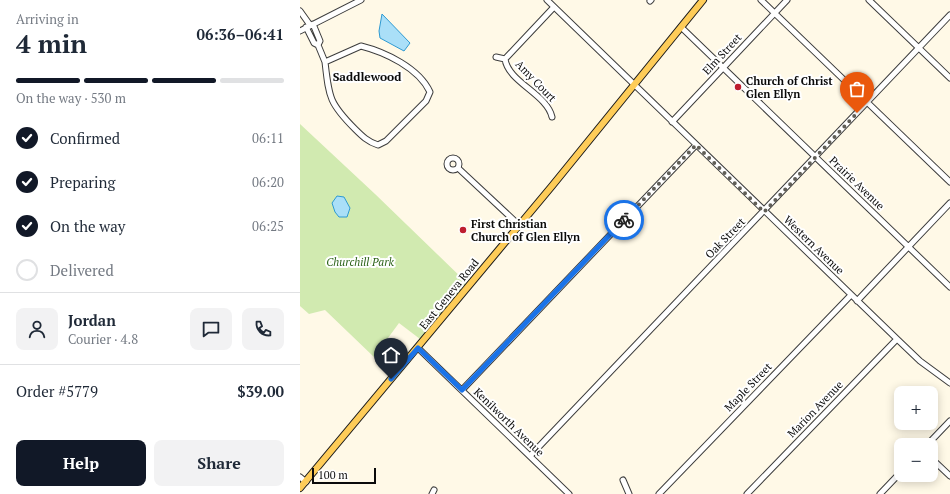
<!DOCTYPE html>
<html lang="en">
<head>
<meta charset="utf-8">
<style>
	body { margin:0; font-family:"PT Serif",serif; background:#f2f2f3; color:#1f2937; height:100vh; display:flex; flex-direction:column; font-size:15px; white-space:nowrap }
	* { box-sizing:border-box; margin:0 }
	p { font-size:13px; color:#747a83 }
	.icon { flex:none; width:22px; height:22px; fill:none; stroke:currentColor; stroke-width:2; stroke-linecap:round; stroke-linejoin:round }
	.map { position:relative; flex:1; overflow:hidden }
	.side { display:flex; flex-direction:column; background:#fff; width:300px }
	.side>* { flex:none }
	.fabs { position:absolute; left:594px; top:386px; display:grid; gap:8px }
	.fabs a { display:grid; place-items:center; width:44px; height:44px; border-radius:8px; background:#fff; box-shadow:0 2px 10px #0003; font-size:20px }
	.scale { position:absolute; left:12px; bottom:10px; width:64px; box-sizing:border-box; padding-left:4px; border:2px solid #0a0a0a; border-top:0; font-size:11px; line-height:14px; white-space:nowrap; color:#0a0a0a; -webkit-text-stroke:3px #fff; paint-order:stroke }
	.pin { position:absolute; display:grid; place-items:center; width:34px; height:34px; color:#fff; margin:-41px -17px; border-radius:50% 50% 50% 0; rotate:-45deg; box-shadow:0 0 4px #0007 }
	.pin .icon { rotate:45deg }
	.courier { position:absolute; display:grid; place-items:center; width:40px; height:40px; margin:-20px; border:3px solid #1a73e8; border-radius:50%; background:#fff; color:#222; box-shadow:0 1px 5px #0007 }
	.overview em { font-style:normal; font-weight:700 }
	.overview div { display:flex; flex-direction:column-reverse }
	.overview { display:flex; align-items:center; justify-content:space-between; height:68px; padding:0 16px }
	h1 { font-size:26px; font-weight:700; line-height:30px }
	.bar { display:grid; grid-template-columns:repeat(4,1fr); gap:6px 4px; align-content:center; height:48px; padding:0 16px }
	.bar i { height:5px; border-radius:3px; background:#e0e1e3 }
	.bar .current { background:#111827 }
	.bar p { grid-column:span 4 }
	.line { display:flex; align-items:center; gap:10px; padding:0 16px; border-top:1px solid #e0e1e3 }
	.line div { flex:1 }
	.round { display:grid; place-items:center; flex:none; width:42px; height:42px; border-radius:8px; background:#f2f2f3 }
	ol { padding:0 16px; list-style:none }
	li { display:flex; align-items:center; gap:12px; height:44px }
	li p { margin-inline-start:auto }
	li .icon { padding:4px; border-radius:50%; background:#111827; color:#fff; stroke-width:4 }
	li:last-child { color:#747a83 }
	li i { width:22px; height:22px; border:2px solid #e0e1e3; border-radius:50% }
	.action { display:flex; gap:8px; margin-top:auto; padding:8px 16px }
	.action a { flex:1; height:46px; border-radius:8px; background:#111827; color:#fff; font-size:16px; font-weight:700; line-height:46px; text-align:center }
	.action a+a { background:#f2f2f3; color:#1f2937 }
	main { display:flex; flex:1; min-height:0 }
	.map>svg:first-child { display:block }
</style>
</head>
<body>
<main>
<section class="side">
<div class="overview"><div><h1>4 min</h1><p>Arriving in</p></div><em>06:36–06:41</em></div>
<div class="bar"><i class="current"></i><i class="current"></i><i class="current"></i><i></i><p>On the way · 530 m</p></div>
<ol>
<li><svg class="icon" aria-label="check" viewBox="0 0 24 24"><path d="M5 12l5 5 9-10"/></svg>Confirmed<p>06:11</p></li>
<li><svg class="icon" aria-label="check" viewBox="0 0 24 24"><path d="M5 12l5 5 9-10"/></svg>Preparing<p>06:20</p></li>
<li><svg class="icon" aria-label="check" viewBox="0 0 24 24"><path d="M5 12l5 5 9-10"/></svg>On the way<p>06:25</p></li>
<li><i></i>Delivered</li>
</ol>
<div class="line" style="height:72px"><a class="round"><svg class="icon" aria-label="person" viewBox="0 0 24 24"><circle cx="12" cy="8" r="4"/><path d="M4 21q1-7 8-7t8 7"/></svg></a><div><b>Jordan</b><p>Courier · 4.8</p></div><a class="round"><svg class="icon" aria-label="chat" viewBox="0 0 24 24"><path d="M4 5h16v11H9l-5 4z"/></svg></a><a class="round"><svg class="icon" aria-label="phone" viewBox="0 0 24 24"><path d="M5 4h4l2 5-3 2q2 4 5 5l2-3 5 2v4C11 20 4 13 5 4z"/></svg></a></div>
<div class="line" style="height:52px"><div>Order #5779</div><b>$39.00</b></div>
<div class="action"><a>Help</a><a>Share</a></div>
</section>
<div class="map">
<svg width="650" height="494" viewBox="0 0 650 494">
	<rect width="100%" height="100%" fill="#fff9e7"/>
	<path fill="#d1eab0" d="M0,124L75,194L168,284L120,339L99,323L74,357L25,310L9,314L0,306Z"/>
	<path fill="#aadff8" stroke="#2e9ad2" d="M82,14L110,43L104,51L80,38L79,31Z
		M37,196L44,197L50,208L47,217H39L35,212L32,203Z"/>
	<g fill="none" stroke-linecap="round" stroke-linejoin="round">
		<g stroke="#3d3d3d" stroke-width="7">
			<path id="minor" d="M247,0L597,339L620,361L650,383
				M461,0L650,182
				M569,0L650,78
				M350,1L351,0
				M0,11L10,25
				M13,24L20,41L18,45
				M6,27L14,43L18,45L25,62
				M381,27L650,287
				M0,31L61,0
				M61,46C85,52 119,68 130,92L126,101L86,141L78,145C68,142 62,136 55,129C29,103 29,97 25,62Z
				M196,57L205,59
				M252,117C247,94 208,82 205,59L254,7
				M372,122L487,0
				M147 164a6 6 0 1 1 12 0a6 6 0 1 1-12 0Z
				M158,168L219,225
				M557,301L650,203
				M118,348L269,494
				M162,390L396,145
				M627,445L650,421
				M230,456L650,15
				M631,458L650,476
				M0,477L6,482
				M323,480L329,494
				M132,494L134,490
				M359,494L551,295
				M447,494L597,339
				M580,494L601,472"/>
		</g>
		<g stroke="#1b1b1b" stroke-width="8">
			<path id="major" d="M0,488L252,186L403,0"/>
		</g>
		<use href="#minor" stroke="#fff" stroke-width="5"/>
		<use href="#major" stroke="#fecc58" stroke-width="6"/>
	</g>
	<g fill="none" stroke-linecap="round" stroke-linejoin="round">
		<path stroke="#605e57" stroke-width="4" stroke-dasharray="0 7.2" d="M324,220L396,145L464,212L557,113"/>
		<path stroke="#1a73e8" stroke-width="5" d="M91,379L118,348L162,390L324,220"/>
	</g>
	<g fill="#be1e2f" stroke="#fff" stroke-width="1.5">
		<circle cx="438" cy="87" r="4"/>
		<circle cx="163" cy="230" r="4"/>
	</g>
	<g text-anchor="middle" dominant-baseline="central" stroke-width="4" stroke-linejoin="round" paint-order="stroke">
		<g font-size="11" fill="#0a0a0a" stroke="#fff">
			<text transform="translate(422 54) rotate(-47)">Elm Street</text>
			<text transform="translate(236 81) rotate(46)">Amy Court</text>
			<text transform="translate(557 183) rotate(44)">Prairie Avenue</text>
			<text transform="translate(425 238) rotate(-46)">Oak Street</text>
			<text transform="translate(514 245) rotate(44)">Western Avenue</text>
			<text transform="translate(149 294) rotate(-51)">East Geneva Road</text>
			<text transform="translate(448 387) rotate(-46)">Maple Street</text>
			<text transform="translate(515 409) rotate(-46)">Marion Avenue</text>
			<text transform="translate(209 422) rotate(44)">Kenilworth Avenue</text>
		</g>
		<g font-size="11" font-weight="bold" fill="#0a0a0a" stroke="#fff" text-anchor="start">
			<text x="446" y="81">Church of Christ<tspan x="446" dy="13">Glen Ellyn</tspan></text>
			<text x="171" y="224">First Christian<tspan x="171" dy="13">Church of Glen Ellyn</tspan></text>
		</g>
		<g font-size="11" font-style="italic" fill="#2d6319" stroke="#fff">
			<text x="60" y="262">Churchill Park</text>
		</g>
		<g font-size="12" font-weight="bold" fill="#0a0a0a" stroke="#fff">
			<text x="67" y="76">Saddlewood</text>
		</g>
	</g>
</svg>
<div class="fabs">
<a>+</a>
<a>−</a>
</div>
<div class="scale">100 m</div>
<div class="pin" style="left:557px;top:113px;background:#ea580c"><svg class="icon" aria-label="bag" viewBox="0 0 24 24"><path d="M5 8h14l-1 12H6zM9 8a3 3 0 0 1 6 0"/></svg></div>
<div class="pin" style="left:91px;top:379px;background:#1f2937"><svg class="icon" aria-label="home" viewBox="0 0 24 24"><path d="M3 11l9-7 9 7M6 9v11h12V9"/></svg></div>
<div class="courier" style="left:324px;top:220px"><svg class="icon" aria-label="bike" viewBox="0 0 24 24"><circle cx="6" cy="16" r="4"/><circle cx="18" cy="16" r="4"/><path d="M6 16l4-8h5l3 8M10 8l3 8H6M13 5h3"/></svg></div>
</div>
</main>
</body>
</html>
